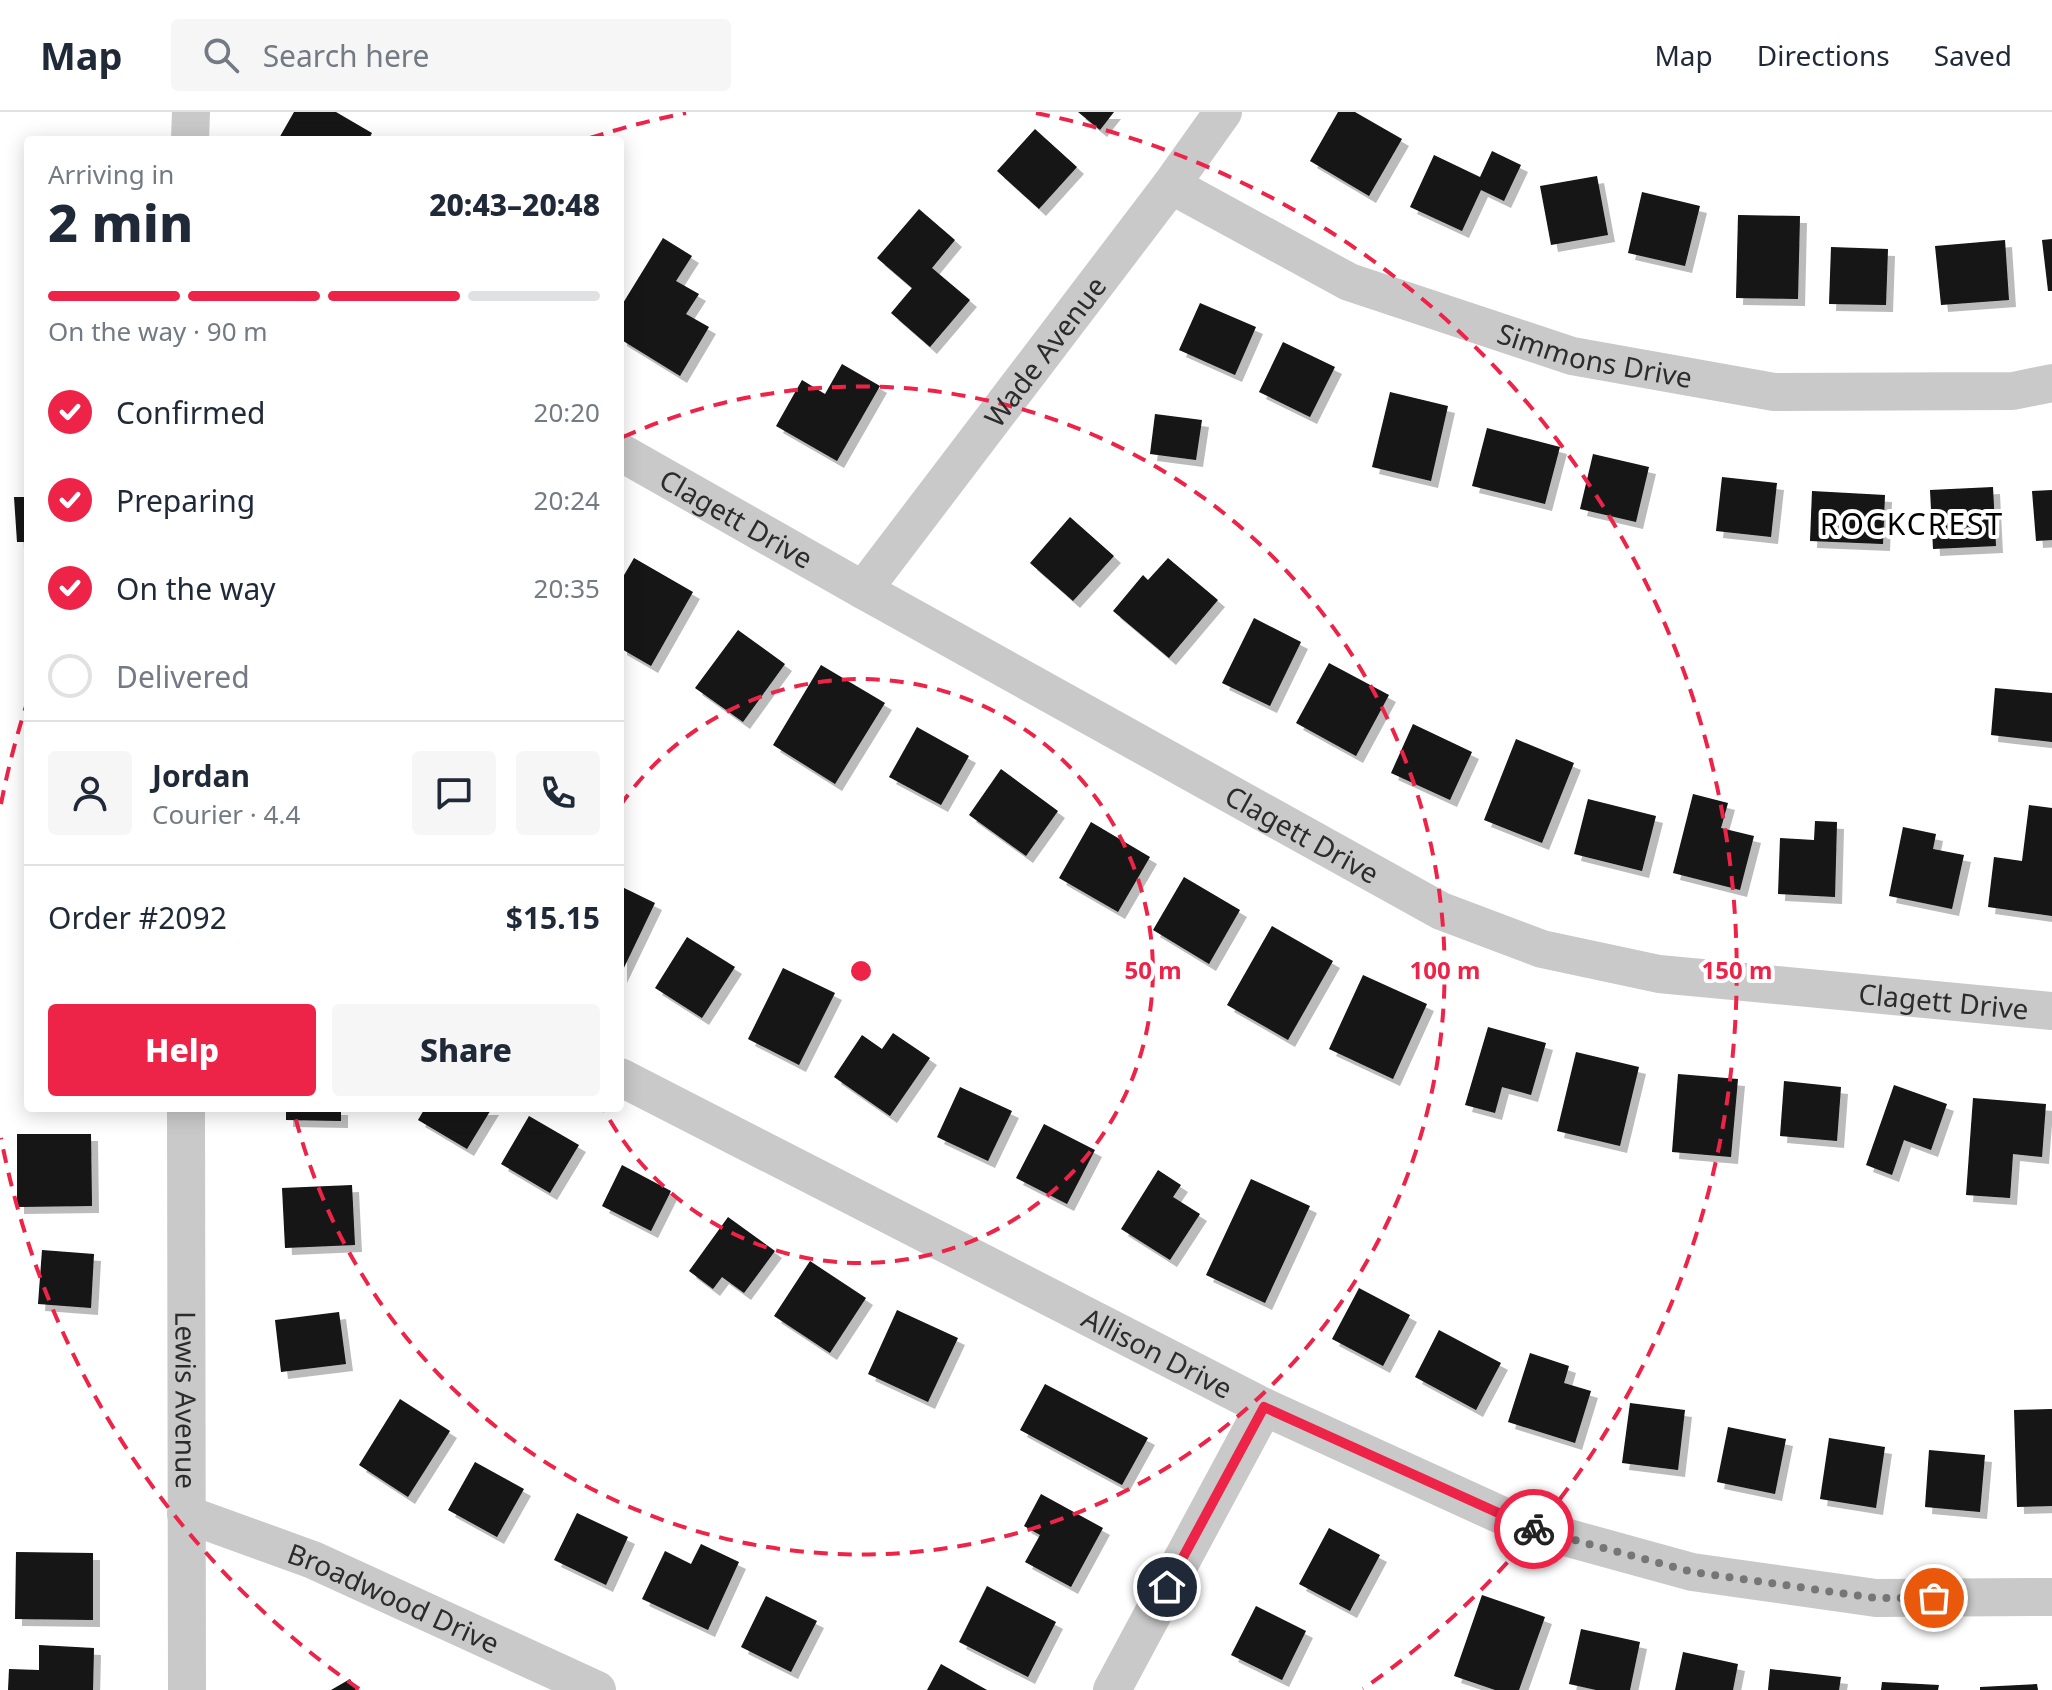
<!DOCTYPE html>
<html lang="en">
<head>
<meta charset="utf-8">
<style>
	body { margin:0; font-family:"Noto Sans",sans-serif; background:#f6f6f7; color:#1f2937; height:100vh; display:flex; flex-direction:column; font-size:30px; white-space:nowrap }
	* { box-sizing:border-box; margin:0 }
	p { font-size:26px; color:#747a83 }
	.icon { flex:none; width:44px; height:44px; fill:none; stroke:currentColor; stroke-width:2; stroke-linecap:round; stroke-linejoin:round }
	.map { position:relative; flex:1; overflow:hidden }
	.sheet { position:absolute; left:24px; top:24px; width:600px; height:976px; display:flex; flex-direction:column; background:#fff; border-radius:8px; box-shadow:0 4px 20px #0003 }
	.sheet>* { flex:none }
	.pin { position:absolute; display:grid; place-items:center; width:68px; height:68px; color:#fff; margin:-34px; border:4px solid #fff; border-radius:50%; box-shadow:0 2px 8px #0007 }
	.courier { position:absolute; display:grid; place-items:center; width:80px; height:80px; margin:-40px; border:6px solid #ed2448; border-radius:50%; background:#fff; color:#222; box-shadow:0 2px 10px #0007 }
	.overview em { font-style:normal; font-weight:800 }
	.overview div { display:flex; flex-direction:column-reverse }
	.overview { display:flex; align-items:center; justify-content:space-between; height:136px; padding:0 24px }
	h1 { font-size:52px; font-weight:800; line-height:60px }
	.bar { display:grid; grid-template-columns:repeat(4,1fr); gap:12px 8px; align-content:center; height:96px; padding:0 24px }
	.bar i { height:10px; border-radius:6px; background:#e0e1e3 }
	.bar .selected { background:#ed2448 }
	.bar p { grid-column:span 4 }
	.line { display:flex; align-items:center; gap:20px; padding:0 24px; border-top:2px solid #e0e1e3 }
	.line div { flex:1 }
	.round { display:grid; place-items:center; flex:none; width:84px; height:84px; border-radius:8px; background:#f6f6f7 }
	ol { padding:0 24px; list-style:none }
	li { display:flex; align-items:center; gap:24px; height:88px }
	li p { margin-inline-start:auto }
	li .icon { padding:8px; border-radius:50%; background:#ed2448; color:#fff; stroke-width:4 }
	li:last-child { color:#747a83 }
	li i { width:44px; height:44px; border:4px solid #e0e1e3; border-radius:50% }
	.action { display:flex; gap:16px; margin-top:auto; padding:16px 24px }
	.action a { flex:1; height:92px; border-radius:8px; background:#ed2448; color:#fff; font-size:32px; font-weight:800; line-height:92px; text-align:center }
	.action a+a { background:#f6f6f7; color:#1f2937 }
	header { display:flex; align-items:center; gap:48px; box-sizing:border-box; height:112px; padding:0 40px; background:#fff; border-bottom:2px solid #e0e1e3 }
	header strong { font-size:38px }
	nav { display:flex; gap:44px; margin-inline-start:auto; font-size:28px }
	.search { width:560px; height:72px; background:#f6f6f7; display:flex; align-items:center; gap:20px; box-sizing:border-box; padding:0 28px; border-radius:8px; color:#747a83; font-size:30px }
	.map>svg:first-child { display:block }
</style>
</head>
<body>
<header>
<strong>Map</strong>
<div class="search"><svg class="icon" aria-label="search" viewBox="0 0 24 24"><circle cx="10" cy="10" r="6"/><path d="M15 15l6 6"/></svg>Search here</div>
<nav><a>Map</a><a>Directions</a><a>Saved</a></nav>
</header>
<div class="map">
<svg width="2052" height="1578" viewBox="0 0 2052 1578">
	<defs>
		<filter id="shadow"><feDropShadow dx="7" dy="7" stdDeviation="0" flood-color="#0004"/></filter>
	</defs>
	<rect width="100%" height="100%" fill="#fff"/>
	<path fill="#131313" filter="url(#shadow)" d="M294,0H336L372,21L368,28H278Z
		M1078,0H1114L1100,18Z
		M1338,0H1355L1402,27L1369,84L1310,49Z
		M1035,17L1077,55L1039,97L997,59Z
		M1492,39L1521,53L1504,89L1481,78L1462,119L1410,95L1434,43L1480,65Z
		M1597,64L1608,123L1551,133L1540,74Z
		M1642,80L1700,94L1685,154L1628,141Z
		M919,97L955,128L932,156L970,188L930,235L891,201L912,176L877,146Z
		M1738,103L1800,104L1798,187L1736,186Z
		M663,126L692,144L676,169L699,182L686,202L709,215L680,264L620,227V196Z
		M2052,127V179H2048L2042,128Z
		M2005,128L2009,188L1941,193L1935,134Z
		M1831,135L1888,137L1886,193L1829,192Z
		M1200,191L1256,215L1235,263L1179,238Z
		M1283,230L1335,255L1310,305L1259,280Z
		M842,252L880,274L837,349L776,314L802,268L825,282Z
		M1390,280L1448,294L1431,369L1372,355Z
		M1155,302L1202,308L1196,348L1150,342Z
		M1487,316L1560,335L1545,392L1472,374Z
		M1593,342L1649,355L1636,410L1580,397Z
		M1722,365L1777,371L1771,425L1716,419Z
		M1993,375L1996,434L1933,437L1930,378Z
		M2052,378V428L2036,429L2032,379Z
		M1812,379L1885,383L1883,432L1810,429Z
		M14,385H28V430H17Z
		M1070,405L1114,444L1073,489L1030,451Z
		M634,446L693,480L651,554L620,536V510L623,504L620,502V470Z
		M1168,446L1218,488L1169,546L1113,499L1143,463L1148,468Z
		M1254,506L1301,530L1270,594L1222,571Z
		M738,518L785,552L743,610L695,576Z
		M1329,551L1389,583L1356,644L1296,611Z
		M821,553L885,591L835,672L773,633Z
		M1995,576L2052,581V630L1991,623Z
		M1413,612L1472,640L1450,688L1391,661Z
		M917,615L969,644L941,693L889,665Z
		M1516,627L1574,651L1542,731L1484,708Z
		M1001,657L1058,699L1026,744L969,703Z
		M1693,682L1728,691L1721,716L1754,724L1740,778L1673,761Z
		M1588,687L1656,704L1642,759L1574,742Z
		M2029,693L2052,696V804L1988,795L1994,745L2022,749Z
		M1815,709L1837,710L1835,785L1778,782L1780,726L1814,728Z
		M1091,710L1150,745L1118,800L1059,766Z
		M1903,715L1936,722L1933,737L1964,743L1952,797L1889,784Z
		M1184,765L1240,798L1209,852L1153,818Z
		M620,774L655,791L620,864Z
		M1272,814L1333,849L1288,928L1227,893Z
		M687,825L735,855L702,906L655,876Z
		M783,856L835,881L799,953L748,927Z
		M1363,863L1427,892L1393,967L1329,937Z
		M1488,915L1546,931L1531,983L1502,975L1495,1001L1465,993Z
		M893,921L930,946L890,1004L834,965L862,923L882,937Z
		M1576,940L1639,955L1620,1034L1557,1019Z
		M1678,962L1738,967L1731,1045L1672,1040Z
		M1784,969L1841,975L1837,1029L1780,1024Z
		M1894,973L1947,992L1931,1038L1904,1028L1892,1063L1866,1053Z
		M960,975L1012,999L988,1049L937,1025Z
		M1973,986L2046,992L2042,1045L2013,1042L2010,1086L1966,1083Z
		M286,996H341V1009L286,1008Z
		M425,996H492L467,1037L418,1008Z
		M529,1004L579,1033L550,1081L501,1052Z
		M1044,1012L1095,1038L1067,1092L1016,1066Z
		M17,1022H91L92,1094L17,1095Z
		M622,1053L671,1079L651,1119L602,1094Z
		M1158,1058L1181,1073L1173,1085L1200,1102L1170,1148L1121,1117Z
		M1251,1067L1310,1094L1265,1191L1206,1163Z
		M352,1073L355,1133L285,1136L282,1076Z
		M728,1105L775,1139L744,1181L722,1165L713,1177L689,1159Z
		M42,1138L94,1142L91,1196L38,1192Z
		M810,1149L866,1186L830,1241L774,1204Z
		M1359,1176L1410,1203L1383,1254L1332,1227Z
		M897,1198L958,1226L928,1290L868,1262Z
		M339,1200L346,1252L281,1260L275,1208Z
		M1439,1218L1501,1251L1476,1298L1415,1265Z
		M1530,1241L1569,1254L1564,1271L1591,1279L1575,1331L1508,1310Z
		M1045,1272L1148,1326L1122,1373L1020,1318Z
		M400,1287L450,1319L408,1385L359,1353Z
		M1630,1291L1685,1298L1678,1358L1622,1351Z
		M2052,1297V1394L2017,1395L2014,1298Z
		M1728,1315L1786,1327L1775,1382L1717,1370Z
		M1829,1326L1885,1335L1876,1396L1820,1387Z
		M1929,1338L1985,1343L1980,1400L1925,1395Z
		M475,1350L524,1377L497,1425L448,1398Z
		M1041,1382L1103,1416L1071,1475L1025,1450L1040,1423L1024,1414Z
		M577,1401L628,1425L606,1473L554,1448Z
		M1329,1416L1380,1443L1350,1499L1299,1472Z
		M701,1432L739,1450L708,1518L642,1487L665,1439L691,1452Z
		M16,1440L93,1441V1508L15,1507Z
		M987,1474L1056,1510L1028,1565L959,1530Z
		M1482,1483L1545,1505L1519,1578H1495L1454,1564Z
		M766,1484L817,1509L791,1560L741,1535Z
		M1256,1494L1306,1519L1282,1568L1231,1543Z
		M1581,1517L1640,1530L1630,1578H1596L1569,1572Z
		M39,1533L94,1536L93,1578H8L9,1557L39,1558Z
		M1683,1540L1738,1552L1733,1578H1675Z
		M941,1552L987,1578H927Z
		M1770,1557L1841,1565L1839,1578H1768Z
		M350,1567L356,1578H331Z
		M1882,1570L1939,1573L1938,1578H1881Z
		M2037,1572L2038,1578H1980V1575Z"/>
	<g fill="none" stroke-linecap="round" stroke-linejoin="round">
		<g stroke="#c9c9c9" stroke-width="38">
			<path d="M190,28L191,0"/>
			<path id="s1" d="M1171,73L1349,170L1572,244L1774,280L2013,279L2052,271"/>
			<path id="s2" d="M620,340L863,478L1441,799L1542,837L1659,862L2052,899"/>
			<path id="s3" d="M863,478L1171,73L1223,0"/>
			<path id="s4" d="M620,965L1264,1295L1525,1414L1692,1460L1876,1486L2052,1485"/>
			<path id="s5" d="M186,996L187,1578"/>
			<path id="s6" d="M186,1402L313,1448L597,1578"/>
			<path d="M1112,1578L1264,1295"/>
		</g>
	</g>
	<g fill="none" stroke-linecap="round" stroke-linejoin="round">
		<path stroke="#767676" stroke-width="8" stroke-dasharray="0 14.4" d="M1534,1417L1692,1460L1876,1486H1934"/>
		<path stroke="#ed2448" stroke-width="10" d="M1167,1475L1264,1295L1534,1417"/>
	</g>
	<g fill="none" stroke="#ed2448" stroke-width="4" stroke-dasharray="14 10">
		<path d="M620 694A292 292 0 1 1 603 996"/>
		<path d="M623 325A584 584 0 1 1 294 1000"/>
		<path d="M359 1577A876 876 0 0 1 1 1026M1 692A876 876 0 0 1 28 588M590 26A876 876 0 0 1 686 1M1036 1A876 876 0 0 1 1363 1577"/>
	</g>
	<g text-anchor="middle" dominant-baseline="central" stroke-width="8" stroke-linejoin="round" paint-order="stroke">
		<g font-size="28" fill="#2c2c2c" stroke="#fff">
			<text stroke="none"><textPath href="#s3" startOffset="300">Wade Avenue</textPath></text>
			<text stroke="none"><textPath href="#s1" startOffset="460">Simmons Drive</textPath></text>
			<text stroke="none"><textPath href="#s2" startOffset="134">Clagett Drive</textPath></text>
			<text stroke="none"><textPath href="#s2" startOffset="782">Clagett Drive</textPath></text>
			<text stroke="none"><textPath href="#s2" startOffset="1454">Clagett Drive</textPath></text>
			<text stroke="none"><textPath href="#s4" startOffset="604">Allison Drive</textPath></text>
			<text stroke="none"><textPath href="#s5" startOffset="292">Lewis Avenue</textPath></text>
			<text stroke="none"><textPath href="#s6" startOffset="224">Broadwood Drive</textPath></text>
		</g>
		<g font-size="30" letter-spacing="2" fill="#000" stroke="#fff">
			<text x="1912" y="411">ROCKCREST</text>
		</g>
	</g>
	<circle cx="861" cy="859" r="12" fill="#ed2448" stroke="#fff" stroke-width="4"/>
	<g font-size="24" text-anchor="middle" font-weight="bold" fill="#ed2448" stroke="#fff" stroke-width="8" stroke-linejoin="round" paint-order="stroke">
		<text x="1153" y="867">50 m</text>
		<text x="1445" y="867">100 m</text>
		<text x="1737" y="867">150 m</text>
	</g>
</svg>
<div class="pin" style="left:1934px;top:1486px;background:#ea580c"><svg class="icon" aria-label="bag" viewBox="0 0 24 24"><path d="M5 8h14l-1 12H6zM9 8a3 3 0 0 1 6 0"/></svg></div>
<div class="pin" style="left:1167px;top:1475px;background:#1f2937"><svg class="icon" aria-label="home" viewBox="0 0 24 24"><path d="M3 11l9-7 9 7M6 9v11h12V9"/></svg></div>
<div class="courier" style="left:1534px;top:1417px"><svg class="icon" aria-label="bike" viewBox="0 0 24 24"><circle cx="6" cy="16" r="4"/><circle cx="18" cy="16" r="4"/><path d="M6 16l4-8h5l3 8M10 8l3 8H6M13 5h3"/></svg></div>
<section class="sheet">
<div class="overview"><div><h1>2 min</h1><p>Arriving in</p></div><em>20:43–20:48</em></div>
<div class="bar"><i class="selected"></i><i class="selected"></i><i class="selected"></i><i></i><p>On the way · 90 m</p></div>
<ol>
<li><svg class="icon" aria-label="check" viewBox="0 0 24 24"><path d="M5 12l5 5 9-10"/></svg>Confirmed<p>20:20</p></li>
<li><svg class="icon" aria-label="check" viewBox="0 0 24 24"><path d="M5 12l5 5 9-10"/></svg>Preparing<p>20:24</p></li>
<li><svg class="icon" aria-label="check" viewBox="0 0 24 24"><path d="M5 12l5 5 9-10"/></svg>On the way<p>20:35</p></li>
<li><i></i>Delivered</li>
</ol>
<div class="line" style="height:144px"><a class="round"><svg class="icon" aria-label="person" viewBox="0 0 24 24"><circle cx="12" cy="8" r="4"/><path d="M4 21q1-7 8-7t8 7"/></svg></a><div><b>Jordan</b><p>Courier · 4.4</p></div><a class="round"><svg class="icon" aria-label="chat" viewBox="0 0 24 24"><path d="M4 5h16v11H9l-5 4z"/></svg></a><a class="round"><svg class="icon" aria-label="phone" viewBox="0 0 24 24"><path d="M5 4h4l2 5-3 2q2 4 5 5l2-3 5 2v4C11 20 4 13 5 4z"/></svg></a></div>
<div class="line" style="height:104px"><div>Order #2092</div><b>$15.15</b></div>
<div class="action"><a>Help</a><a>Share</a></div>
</section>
</div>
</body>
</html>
